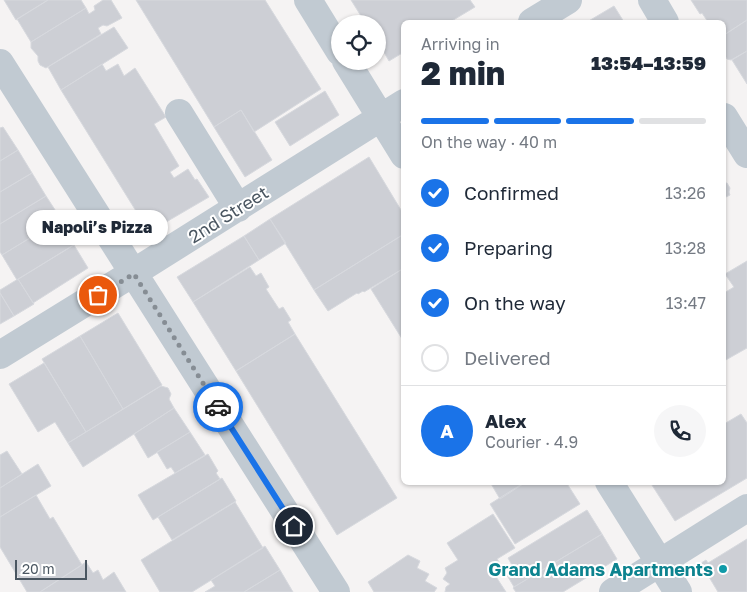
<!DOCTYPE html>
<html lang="en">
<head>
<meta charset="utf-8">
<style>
	body { margin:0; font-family:"Golos Text",sans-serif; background:#f6f6f7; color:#1f2937; height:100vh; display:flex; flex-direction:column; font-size:19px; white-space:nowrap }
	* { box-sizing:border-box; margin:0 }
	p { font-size:16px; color:#747a83 }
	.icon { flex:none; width:28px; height:28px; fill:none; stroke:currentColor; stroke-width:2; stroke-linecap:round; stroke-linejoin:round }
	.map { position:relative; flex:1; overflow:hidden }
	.drawer { position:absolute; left:401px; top:20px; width:325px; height:465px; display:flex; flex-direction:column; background:#fff; border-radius:8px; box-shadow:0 1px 4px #0004 }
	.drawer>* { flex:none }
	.fabs { position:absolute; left:331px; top:15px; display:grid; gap:10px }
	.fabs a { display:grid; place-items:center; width:55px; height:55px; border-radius:50%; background:#fff; box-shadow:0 1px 4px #0004; font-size:25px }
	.scale { position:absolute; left:15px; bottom:12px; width:72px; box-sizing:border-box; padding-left:5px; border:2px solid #4a5661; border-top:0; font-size:14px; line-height:18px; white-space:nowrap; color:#4a5661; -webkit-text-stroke:4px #fff; paint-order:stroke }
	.pin { position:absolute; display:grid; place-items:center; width:42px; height:42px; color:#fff; margin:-21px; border:2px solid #fff; border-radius:50%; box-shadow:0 1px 5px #0007 }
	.courier { position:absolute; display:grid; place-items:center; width:50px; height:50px; margin:-25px; border:4px solid #1a73e8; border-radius:50%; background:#fff; color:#222; box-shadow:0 1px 6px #0007 }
	.bubble { position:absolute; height:35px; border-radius:18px; background:#fff; box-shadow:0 1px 4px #0004; font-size:16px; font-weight:800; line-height:35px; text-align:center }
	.headline em { font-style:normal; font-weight:800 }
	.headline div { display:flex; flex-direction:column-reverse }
	.headline { display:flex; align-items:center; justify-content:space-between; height:85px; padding:0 20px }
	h1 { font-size:32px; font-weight:800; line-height:38px }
	.bar { display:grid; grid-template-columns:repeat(4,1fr); gap:8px 5px; align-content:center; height:60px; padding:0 20px }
	.bar i { height:6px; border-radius:4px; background:#e0e1e3 }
	.bar .current { background:#1a73e8 }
	.bar p { grid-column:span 4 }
	.line { display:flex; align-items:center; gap:12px; padding:0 20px; border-top:1px solid #e0e1e3 }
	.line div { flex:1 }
	.round { display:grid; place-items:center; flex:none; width:52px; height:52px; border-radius:26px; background:#f6f6f7 }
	ol { padding:0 20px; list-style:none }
	li { display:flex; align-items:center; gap:15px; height:55px }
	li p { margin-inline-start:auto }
	li .icon { padding:5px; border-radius:50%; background:#1a73e8; color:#fff; stroke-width:4 }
	li:last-child { color:#747a83 }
	li i { width:28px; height:28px; border:2px solid #e0e1e3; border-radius:50% }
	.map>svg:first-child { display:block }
</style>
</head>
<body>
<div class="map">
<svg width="747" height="592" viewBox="0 0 747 592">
	<rect width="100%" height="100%" fill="#f5f3f3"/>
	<path fill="#cdcfd5" stroke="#d7d9de" d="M4,0H48L16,20Z
		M48,0H81L86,8L31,42L17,19Z
		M103,0H111L122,18L107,26L103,25L98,28L101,34L46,68L40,65L38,61V56L31,48V42L86,8L89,14L95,10L94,6Z
		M136,0H265L321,89L254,132L241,110L214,127Z
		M351,0H470L475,7L450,22H404V52L389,61L378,42V24H366Z
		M691,0H747V20L724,35V22H708L702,13L700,14Z
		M614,6L624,22H587Z
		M747,20V51L731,60L727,59L724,54V35Z
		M114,27L128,48L61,90L48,67Z
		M747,51V84L732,60Z
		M102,64L106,71L118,64L124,76L135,68L166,117L154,124L179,166L170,172L174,178L188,169L195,180L197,179L209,197L149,232L61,90Z
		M325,91L339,115L290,146L275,122Z
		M241,110L272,160L245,177L214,127Z
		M3,127L18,150L0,161V128Z
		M18,150L32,173L0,192V161Z
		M369,157L404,215V234L314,290L270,219Z
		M32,173L46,196L0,224V192Z
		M724,183H727L730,188L729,192L730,195L724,198Z
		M46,196L61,219L2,255L0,252V224Z
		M61,219L75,244L17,280L2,255Z
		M270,219L286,243L259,260L244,236Z
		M404,234V268L364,292L363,291L358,294L357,293L328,311L314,290Z
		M244,236L259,260L193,302L177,277Z
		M74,245L88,268L33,303L18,279Z
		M747,261V348L724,361V293L734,287L725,274Z
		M250,267L256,276L261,273L269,287L266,289L279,309L283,307L291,320L288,322L295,334L236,371L193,302Z
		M404,268V342L371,289Z
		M18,279L34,304L14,316L0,293V290Z
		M0,293L14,316L0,324Z
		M118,313L162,385L123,409L80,336Z
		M295,334L397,498L337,535L236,371Z
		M80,336L123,409L86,432L42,359Z
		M44,363L86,432L68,443L55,422L38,432L9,384Z
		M161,386L168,388L171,394L169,399L174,408L83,467L68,443Z
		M174,408L190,432L148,458L134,434Z
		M741,414L747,423V478L675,521L650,482H724V424Z
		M190,432L205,455L175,473L171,467L167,469L157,452Z
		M7,451L22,474L0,488V455Z
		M208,454L218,471L216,473L220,479L153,520L138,495Z
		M38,464L51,486L0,517V488Z
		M222,478L236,501L172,540L158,517Z
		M490,482H526L500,499Z
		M525,482H566L580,504L515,544L490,504Z
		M36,495L50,519L53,517L82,565L40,592H27L0,547V517Z
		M235,502L263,548L192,592H160L141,560Z
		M587,510L602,534L514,587L505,572L513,567L508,558Z
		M493,514L515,548L497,559L502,566L493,572L506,592H445L446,587L450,584L443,579L447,573L445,568L458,560L447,543Z
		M602,534L617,559L563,592H516L513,588L514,587Z
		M747,539V592H718L706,572L703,574L698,565L706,560L708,563Z
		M265,546L280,570L244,592H205L215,586L211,580Z
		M408,555L420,561L417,568L429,574L425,581L437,588L434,592H374L368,582Z
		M86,562L93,573L98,570L103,580L114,572L126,592H40Z
		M280,570L293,592H244Z"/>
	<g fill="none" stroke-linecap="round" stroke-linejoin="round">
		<path stroke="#c1cad2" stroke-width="28" d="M308,0L340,52
			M652,0L665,22
			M532,22L568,0
			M346,61L404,155
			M0,63L336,592
			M179,113L238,208
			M724,117L747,154
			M0,355L133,273L404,103
			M609,482L678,592
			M613,592L747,508"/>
	</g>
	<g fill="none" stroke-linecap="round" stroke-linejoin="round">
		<path stroke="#868d94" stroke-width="5" stroke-dasharray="0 9" d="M98,295L134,274L218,407"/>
		<path stroke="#1a73e8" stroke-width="6" d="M218,407L294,526"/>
	</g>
	<circle fill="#0f9aa8" stroke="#fff" stroke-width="2" cx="723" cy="569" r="5"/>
	<g text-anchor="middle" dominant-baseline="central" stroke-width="4" stroke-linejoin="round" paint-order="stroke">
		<g font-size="18" fill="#4a5661" stroke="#fff">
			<text transform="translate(228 214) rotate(-32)">2nd Street</text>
		</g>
		<g font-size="18" font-weight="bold" fill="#0d838f" stroke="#fff" text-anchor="end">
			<text x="713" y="569">Grand Adams Apartments</text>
		</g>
	</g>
</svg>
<div class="fabs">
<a><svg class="icon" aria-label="locate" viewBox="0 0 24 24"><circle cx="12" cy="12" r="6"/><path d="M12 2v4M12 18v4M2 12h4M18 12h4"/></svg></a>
</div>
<div class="scale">20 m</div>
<div class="pin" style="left:98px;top:295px;background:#ea580c"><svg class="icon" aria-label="bag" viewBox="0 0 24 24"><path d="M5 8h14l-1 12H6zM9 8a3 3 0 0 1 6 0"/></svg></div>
<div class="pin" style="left:294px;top:526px;background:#1f2937"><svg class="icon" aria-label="home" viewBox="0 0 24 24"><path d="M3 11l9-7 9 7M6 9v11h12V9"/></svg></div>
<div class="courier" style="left:218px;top:407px"><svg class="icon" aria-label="car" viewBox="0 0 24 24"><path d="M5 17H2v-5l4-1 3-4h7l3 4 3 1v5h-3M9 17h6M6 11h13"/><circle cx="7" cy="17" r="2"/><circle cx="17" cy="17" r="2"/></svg></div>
<div class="bubble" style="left:26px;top:210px;width:142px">Napoli’s Pizza</div>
<section class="drawer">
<div class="headline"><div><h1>2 min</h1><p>Arriving in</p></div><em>13:54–13:59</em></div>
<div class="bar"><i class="current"></i><i class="current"></i><i class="current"></i><i></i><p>On the way · 40 m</p></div>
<ol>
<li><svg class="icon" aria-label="check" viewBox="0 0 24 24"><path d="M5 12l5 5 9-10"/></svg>Confirmed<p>13:26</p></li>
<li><svg class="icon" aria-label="check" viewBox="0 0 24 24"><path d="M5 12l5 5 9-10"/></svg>Preparing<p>13:28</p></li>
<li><svg class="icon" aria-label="check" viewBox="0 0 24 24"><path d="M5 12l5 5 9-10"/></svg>On the way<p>13:47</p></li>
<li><i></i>Delivered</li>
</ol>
<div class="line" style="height:90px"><b class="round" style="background:#1a73e8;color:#fff">A</b><div><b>Alex</b><p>Courier · 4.9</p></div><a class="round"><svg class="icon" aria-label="phone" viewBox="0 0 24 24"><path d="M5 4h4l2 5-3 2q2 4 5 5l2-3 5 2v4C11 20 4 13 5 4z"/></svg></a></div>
</section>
</div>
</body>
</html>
